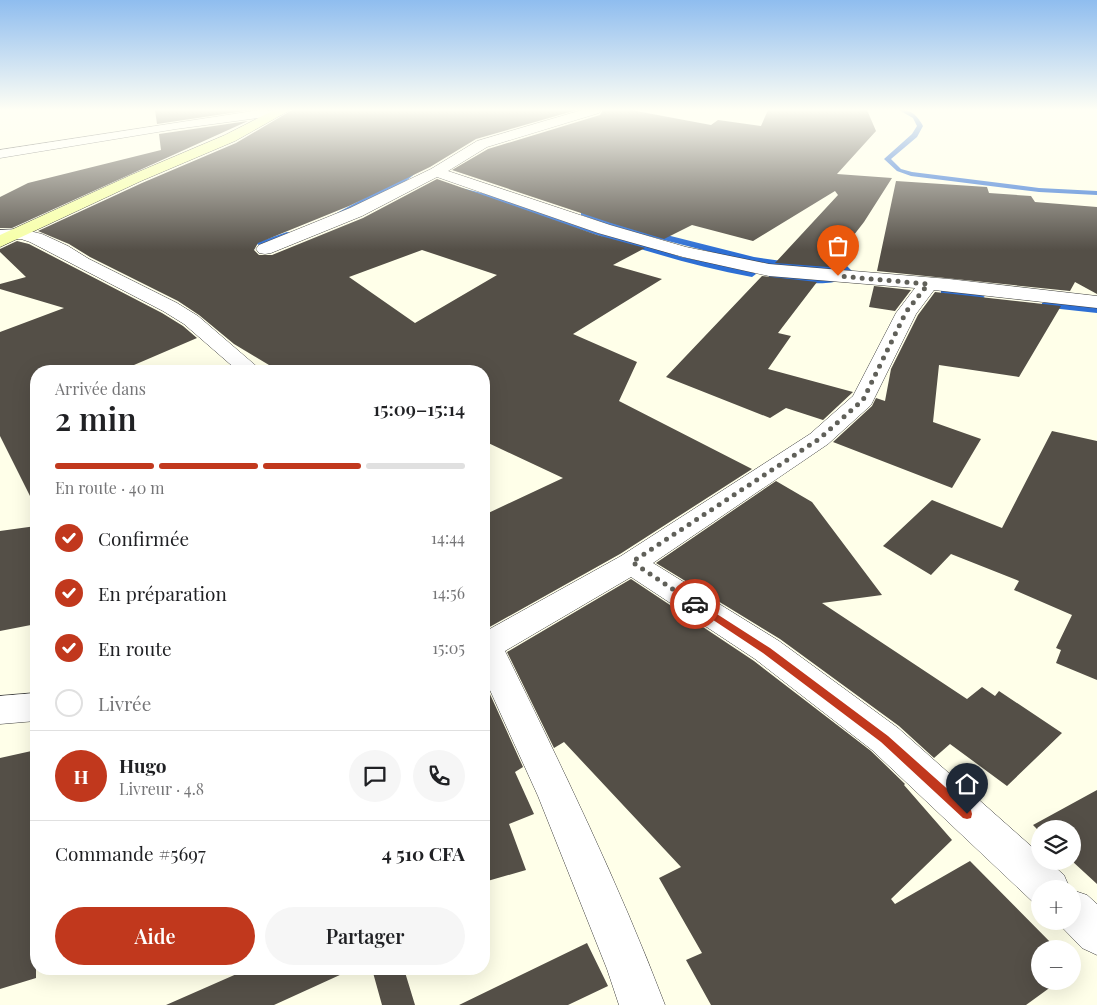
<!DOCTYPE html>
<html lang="fr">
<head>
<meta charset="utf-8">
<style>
	body { margin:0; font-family:"Playfair Display",serif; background:#f6f6f6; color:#202124; height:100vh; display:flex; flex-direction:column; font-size:19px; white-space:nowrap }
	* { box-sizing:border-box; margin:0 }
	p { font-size:16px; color:#757577 }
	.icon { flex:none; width:28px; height:28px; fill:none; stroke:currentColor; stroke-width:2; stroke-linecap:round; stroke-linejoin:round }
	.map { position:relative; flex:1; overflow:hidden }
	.drawer { position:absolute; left:30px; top:365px; width:460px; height:610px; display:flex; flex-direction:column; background:#fff; border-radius:20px; box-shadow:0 5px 20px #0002 }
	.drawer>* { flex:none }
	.controls { position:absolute; left:1031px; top:820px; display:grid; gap:10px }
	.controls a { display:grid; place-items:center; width:50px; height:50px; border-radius:50%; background:#fff; box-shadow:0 5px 20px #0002; font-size:25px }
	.pin { position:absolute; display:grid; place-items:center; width:42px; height:42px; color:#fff; margin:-51px -21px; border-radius:50% 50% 50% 0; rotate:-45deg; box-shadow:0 0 5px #0007 }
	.pin .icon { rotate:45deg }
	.courier { position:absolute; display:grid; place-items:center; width:50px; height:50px; margin:-25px; border:4px solid #c1381d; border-radius:50%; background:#fff; color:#222; box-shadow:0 1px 6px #0007 }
	.overview em { font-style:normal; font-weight:600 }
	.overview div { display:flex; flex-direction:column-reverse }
	.overview { display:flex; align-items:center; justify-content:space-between; height:85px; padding:0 25px }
	h1 { font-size:32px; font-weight:600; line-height:38px }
	.bar { display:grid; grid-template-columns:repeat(4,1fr); gap:8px 5px; align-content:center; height:60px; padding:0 25px }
	.bar i { height:6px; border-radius:4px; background:#e0e0e0 }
	.bar .selected { background:#c1381d }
	.bar p { grid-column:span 4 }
	.line { display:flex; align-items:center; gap:12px; padding:0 25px; border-top:1px solid #e0e0e0 }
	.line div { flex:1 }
	.round { display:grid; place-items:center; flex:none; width:52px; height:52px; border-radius:26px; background:#f6f6f6 }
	ol { padding:0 25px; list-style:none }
	li { display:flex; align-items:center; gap:15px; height:55px }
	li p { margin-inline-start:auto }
	li .icon { padding:5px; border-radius:50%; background:#c1381d; color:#fff; stroke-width:4 }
	li:last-child { color:#757577 }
	li i { width:28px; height:28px; border:2px solid #e0e0e0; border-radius:50% }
	.primary-button { display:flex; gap:10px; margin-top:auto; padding:10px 25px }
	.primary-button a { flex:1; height:58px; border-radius:30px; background:#c1381d; color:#fff; font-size:20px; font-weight:600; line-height:58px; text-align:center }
	.primary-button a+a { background:#f6f6f6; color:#202124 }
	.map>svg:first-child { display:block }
</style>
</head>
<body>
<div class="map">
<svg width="1097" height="1005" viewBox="0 0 1097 1005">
	<rect width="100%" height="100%" fill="#ffffe9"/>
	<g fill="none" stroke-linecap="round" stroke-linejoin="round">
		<path fill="#2e6fd4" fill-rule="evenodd" d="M899,110C911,109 918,116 923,126L917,137L891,159L901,169L912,172L1039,188L1097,191V195L1039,192L911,176L897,171L884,159L912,134L917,126L913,118Z
			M415,169L418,171L417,172L400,186L342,216L335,214L394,182Z
			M461,188L503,198L681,257L752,271L756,274L752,277C652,259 559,219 461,192Z
			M581,211H587L623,224L754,257L796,263L847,266L853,272L849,275L844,271L796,269L754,263L617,228L581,215Z
			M287,232L294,234L259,245L255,243Z
			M772,273C783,275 835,276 839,280C830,287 782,281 769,278V274Z
			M944,288L980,294L985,297L980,300L941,293V289Z
			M1045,302L1097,307V313L1042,307V303Z"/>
	</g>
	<path fill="#544f47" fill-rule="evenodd" d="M155,110H251L157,124Z
		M292,110H577L476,139L430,167L349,206L258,243L254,250L259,255H272L363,218L437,179L597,235L645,248L613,265L662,279L573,334L637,362L619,401L752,469L620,554L486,629L484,628V515L563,478L484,441V371H279L234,344L199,315L178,301L90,257L69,244L38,231L142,183L236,143ZM422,250L497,275L415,323L349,277Z
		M603,110H631L711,125L718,120L761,126L768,110H867L876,131L837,174L892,178L864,222L829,267L775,263L838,195L835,191L753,241L692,225L664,239L611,223L452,170L488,149L600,115Z
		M248,121L12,228H0V197L28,183L161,150L159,134Z
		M896,181L987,187L989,193L1031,196L1035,202L1097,207V294L1075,282L1070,291L877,271Z
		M17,241L29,244L162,313L183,326L197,338L120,371H36V508L0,436V332L64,308L0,289V284L26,277L0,252V249Z
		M762,276L817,282L778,333L791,336L768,369L853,392L823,420L786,408L770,418L666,377Z
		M874,286L911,290L895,311L869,307Z
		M935,292L1061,306L1019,377L939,365L933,422L981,439L952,488L833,442L872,406L876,398L885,401L891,369L918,315Z
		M1052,431L1097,441V680L1056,663L1061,650L1056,648L1072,615L1014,590L1019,581L951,554L931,575L883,546L932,500L1002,528Z
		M776,481L812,502L882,595L822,603L967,699L982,687L995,696L999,691L1062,733L1007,786L950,744L934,758L899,726L780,639L656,563Z
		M36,526V624L0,631V531Z
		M631,579L754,661L871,751L905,784L904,785L952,840L891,899L895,904L970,861L1057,949H1040V981H1059L1026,1005H711L686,960L702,953L659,878L681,867L564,742L554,748L507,652Z
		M484,681L523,767L515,772L534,814L509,824L526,870L484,882Z
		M36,750V978L0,989V758Z
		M1097,790V884L1072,861V829H1040V832L1033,825Z
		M587,943L608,986L568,1005H459Z
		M248,969H353L274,1005H166Z
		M372,969H404L415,1005H382Z"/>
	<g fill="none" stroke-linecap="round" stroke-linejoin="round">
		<g stroke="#3e3e3e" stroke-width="1">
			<path id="minor" d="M260,110L288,111L281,115L176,129L0,158V150Z
				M582,110H601L599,113L487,147L448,171L610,225L686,247L769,264L949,279L1097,296V308L934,290L916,314L871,405L828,444L653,563L779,641L898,728L1040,854V861H1048L1064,875L1070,889H1040V905L1034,903L872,750L755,659L631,577L505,651C562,767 619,884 665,1005H619L607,969L538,796L484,677V630L486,631L621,556L810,434L853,396L896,313L915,288L769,276L683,257L598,233L437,177L362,216L271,253L265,254L259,253L256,249L259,245L350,208L431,169L477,141Z
				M21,229L42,234L68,246L89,259L177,303L198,316L262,371H238L184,324L163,311L30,242L21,239L0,240V230Z
				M36,693V721L0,724V696Z
				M1072,890L1087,895L1097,904V955L1082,948L1056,921H1072Z"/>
		</g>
		<g stroke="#2d2d2d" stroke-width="1">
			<path id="secondary" d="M274,110H290L235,141L141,181L0,247V235L131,175L225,135Z"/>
		</g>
		<use href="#minor" fill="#fff" fill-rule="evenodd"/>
		<use href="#secondary" fill="#f6ffa4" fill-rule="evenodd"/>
	</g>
	<linearGradient id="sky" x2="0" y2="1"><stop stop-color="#8fbdef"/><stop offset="0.44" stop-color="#fffff5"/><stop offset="1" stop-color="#fffff5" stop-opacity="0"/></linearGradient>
	<rect width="1097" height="250" fill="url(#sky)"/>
	<path fill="#c1381d" d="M695,600L770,648L888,736L971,810L972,814L971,818L967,819L963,818L881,742L763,653L692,606V601Z"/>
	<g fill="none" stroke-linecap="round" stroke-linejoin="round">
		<path stroke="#606059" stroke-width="5" stroke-dasharray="0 9" d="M695,604L632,562L819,439L863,400L906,312L928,284L838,276"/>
	</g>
</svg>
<div class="controls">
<a><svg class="icon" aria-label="layers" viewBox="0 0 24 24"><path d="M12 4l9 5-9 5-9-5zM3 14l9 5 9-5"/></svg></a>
<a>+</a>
<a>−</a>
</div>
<div class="pin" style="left:838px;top:276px;background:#ea580c"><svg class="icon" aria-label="bag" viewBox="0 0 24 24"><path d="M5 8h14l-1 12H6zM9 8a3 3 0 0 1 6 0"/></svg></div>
<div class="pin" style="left:967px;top:814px;background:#1f2937"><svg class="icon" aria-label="home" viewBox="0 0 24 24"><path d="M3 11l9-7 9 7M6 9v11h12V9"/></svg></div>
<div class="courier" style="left:695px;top:604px"><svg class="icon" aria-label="car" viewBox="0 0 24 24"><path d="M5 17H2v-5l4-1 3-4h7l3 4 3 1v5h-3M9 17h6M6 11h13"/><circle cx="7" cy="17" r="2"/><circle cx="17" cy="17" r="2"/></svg></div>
<section class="drawer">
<div class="overview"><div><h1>2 min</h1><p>Arrivée dans</p></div><em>15:09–15:14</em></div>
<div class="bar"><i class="selected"></i><i class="selected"></i><i class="selected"></i><i></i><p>En route · 40 m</p></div>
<ol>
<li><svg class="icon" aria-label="check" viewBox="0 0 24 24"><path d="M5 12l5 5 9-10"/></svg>Confirmée<p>14:44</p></li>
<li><svg class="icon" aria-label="check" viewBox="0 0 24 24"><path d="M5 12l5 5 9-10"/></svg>En préparation<p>14:56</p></li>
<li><svg class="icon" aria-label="check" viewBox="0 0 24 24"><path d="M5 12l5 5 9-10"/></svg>En route<p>15:05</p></li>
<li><i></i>Livrée</li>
</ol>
<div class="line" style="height:90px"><b class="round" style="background:#c1381d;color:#fff">H</b><div><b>Hugo</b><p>Livreur · 4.8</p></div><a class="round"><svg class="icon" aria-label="chat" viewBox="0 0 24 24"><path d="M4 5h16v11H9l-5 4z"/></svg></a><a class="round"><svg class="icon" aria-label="phone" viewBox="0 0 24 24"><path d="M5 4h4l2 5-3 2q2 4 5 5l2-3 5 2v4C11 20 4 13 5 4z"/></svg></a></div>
<div class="line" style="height:65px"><div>Commande #5697</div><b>4 510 CFA</b></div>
<div class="primary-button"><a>Aide</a><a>Partager</a></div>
</section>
</div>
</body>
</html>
